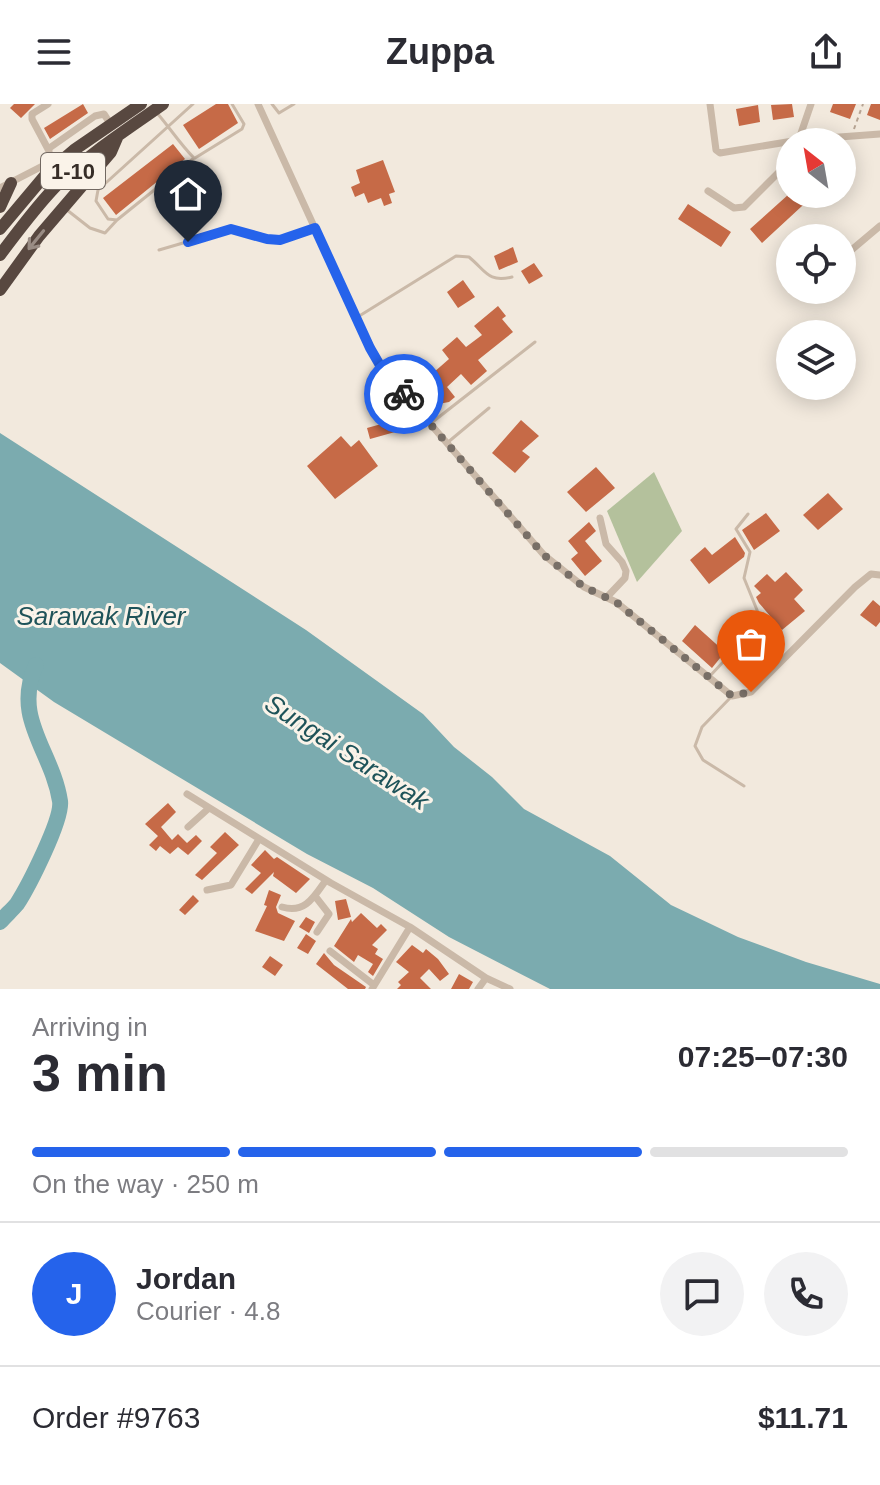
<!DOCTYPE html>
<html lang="en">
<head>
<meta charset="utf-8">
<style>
	body { margin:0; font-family:Helvetica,sans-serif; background:#f2f2f3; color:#2b2b33; height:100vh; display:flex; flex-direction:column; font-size:30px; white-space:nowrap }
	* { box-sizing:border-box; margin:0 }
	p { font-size:26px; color:#7c7c81 }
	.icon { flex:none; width:44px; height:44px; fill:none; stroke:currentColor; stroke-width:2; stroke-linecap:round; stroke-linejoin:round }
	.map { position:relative; height:885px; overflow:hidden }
	.drawer { display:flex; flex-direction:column; background:#fff; flex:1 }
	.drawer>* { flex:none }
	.needle { width:52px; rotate:329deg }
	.tools { position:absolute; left:776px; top:24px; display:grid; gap:16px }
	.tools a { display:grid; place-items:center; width:80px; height:80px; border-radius:50%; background:#fff; box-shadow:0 4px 20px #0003; font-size:40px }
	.pin { position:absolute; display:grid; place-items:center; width:68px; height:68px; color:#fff; margin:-82px -34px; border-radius:50% 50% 50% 0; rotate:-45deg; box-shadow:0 0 8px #0007 }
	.pin .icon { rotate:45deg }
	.courier { position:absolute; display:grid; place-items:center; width:80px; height:80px; margin:-40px; border:6px solid #2563eb; border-radius:50%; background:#fff; color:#222; box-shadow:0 2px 10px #0007 }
	.summary em { font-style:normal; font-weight:800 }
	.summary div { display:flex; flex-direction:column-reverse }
	.summary { display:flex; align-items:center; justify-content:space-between; height:136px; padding:0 32px }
	h1 { font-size:52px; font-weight:800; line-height:60px }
	.bar { display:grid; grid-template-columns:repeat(4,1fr); gap:12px 8px; align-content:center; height:96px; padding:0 32px }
	.bar i { height:10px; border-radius:6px; background:#e1e1e2 }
	.bar .selected { background:#2563eb }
	.bar p { grid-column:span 4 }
	.line { display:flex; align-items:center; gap:20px; padding:0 32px; border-top:2px solid #e1e1e2 }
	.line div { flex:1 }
	.round { display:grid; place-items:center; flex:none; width:84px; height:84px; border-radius:42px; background:#f2f2f3 }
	header { display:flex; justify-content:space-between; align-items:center; height:104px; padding:0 32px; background:#fff; font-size:36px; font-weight:800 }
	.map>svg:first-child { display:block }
</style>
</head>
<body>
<header><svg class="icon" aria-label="menu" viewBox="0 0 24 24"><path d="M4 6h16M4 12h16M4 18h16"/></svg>Zuppa<svg class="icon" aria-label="share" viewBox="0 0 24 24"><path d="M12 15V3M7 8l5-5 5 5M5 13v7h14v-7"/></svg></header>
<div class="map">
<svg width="880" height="885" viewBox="0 0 880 885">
	<rect width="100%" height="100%" fill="#f2e9dd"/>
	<path fill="#b4c19c" d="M654,368L682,427L637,478L607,407Z"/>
	<path fill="#7babaf" d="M0,329L306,526L423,610L454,643L492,673L524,705L610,752L671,801L738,833L806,858L880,880V885H550L449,833L373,784L307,750L54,598L0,559Z"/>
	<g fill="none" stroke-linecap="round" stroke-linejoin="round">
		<path stroke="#7babaf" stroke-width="16" d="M0,818C5,812 12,806 17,800C28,783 63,715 60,697C52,646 12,615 36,561"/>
	</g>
	<path fill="#c66a47" d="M14,0H35L21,14L10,4Z
		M83,0L88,9L50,35L44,24Z
		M216,0H228L238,19L199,45L183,21Z
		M792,0L794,13L773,16L771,1Z
		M833,0H856L850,15L830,8Z
		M871,0H880V16L867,11Z
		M758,1L760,18L739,22L736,5Z
		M173,40L185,55L116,111L103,94Z
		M383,56L395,88L389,90L392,99L384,102L381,94L368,99L364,89L355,93L351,83L360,79L356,66Z
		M789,90H815L762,139L750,125Z
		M688,100L731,128L721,143L678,115Z
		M513,143L518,158L499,166L494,152Z
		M534,159L543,172L529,180L521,167Z
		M463,176L475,193L458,204L447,188Z
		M498,202L506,212L502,215L513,228L478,256L487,267L471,281L461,270L447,283L455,293L449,298L433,301L417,283L449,255L442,246L457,233L466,243L482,231L474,222Z
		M521,316L539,332L522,347L530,353L515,369L492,349Z
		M392,317L395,328L370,335L367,324Z
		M341,332L351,343L359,336L378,362L335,395L307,362Z
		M596,363L615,384L586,408L567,388Z
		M828,389L843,405L818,426L803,411Z
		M766,409L780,427L754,446L742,426Z
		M589,418L596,427L585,437L602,457L585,472L571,455L578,449L568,437Z
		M735,433L745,449L744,453L709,480L690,456L705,443L712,451Z
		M786,468L803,486L794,495L805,507L782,526L759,499L756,493L761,489L754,482L767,470L775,478Z
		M873,496L880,502V518L876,523L860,511Z
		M695,521L725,548L712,564L682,537Z
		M168,699L176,708L161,723L172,736L178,730L187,739L196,731L202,737L188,751L178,743L170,750L160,742L156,747L149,741L158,732L145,720Z
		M225,728L239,741L202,776L195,771L217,749L210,743Z
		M265,746L274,755L277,753L310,775L296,789L273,772L274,768L252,790L245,785L261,769L251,761Z
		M269,786L281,791L276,803L278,809L295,817L284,837L255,827L267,802L264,801Z
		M193,791L199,797L185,811L179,806Z
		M346,795L351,813L338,816L335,797Z
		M361,809L377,824L381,820L387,826L372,841L378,845L375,850L383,855L373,872L368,868L373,860L358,851L354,858L334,842L351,815L352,818Z
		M306,813L315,818L309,829L299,823Z
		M306,830L316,837L308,850L297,844Z
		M412,841L423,849L426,845L438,855L449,870L440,877L429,865L420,874L431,885H397L401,881L398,878L409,868L396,858Z
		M324,849L334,861L366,883L365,885H348L316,860Z
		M270,852L283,861L275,872L262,863Z
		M459,870L473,878L469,885H451Z"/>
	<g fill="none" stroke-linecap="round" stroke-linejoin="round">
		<path stroke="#b6a392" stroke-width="2" stroke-dasharray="4 4" stroke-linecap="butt" d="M854,25L863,0"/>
		<path stroke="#cab9a8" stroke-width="3" d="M272,0L279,9L294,0
			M157,9C170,24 180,40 194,54L117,116L108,115L96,97L98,86L193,0
			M195,54L242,25L244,20L232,0
			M67,106L90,124L105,129L117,116
			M159,146L231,125L267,135L280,136L313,125
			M356,214L456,152L469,153C486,167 488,179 512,173
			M430,320L535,238
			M447,339L489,304
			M709,573L754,525L759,511L744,474L750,448L736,425L748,410
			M732,592L702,623L695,642L703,656L744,682"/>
		<path stroke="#cab9a8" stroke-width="7" d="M48,0L32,10V15L49,47
			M258,0L356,214L381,263L544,451L584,483L616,498L732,592L751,588L855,483L871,470L880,471
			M710,0L716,46L720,49L799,36L880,30
			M798,38L811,0
			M48,45L95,12L104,10L111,21
			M0,84L58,54
			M708,87L734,104L744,103L790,57
			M842,154L880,122
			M600,414L606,440L622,458L626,467L625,474L607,493
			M187,690L331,779L410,823L372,885
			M188,723L209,704
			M207,786L231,781L259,735
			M315,792L329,810L317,828
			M282,803C305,810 314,793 326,776
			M410,823L486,874L510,885
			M330,847L374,881
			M478,885L486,874"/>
		<path stroke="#584840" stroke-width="12" d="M0,103L11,79
			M0,125L47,69L74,46L141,0
			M0,151C19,126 37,101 59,79C90,49 128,25 163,0
			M0,186L39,132L111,48L117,34"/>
	</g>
	<defs><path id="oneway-shaft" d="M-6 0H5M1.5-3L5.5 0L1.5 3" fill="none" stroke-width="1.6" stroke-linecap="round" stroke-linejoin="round" transform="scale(2)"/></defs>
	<use stroke="#998c84" href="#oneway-shaft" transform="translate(36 136) rotate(129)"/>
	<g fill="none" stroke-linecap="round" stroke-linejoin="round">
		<path stroke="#786f67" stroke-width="8" stroke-dasharray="0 14.4" d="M404,290L544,451L584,483L616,498L732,592L751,588"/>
		<path stroke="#2563eb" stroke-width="10" d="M188,138L231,125L267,135L280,136L315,124L370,244L381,263L404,290"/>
	</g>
	<g text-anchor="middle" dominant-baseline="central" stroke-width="6" stroke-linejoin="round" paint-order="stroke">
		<rect fill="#faf3e9" stroke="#726962" stroke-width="2" x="41" y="49" width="64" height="36" rx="6"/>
		<g font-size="22" font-weight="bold" fill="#372e28">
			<text x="73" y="67">1-10</text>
		</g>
		<g font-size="26" font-style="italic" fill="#1e5359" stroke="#faf3e9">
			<text x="101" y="512">Sarawak River</text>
			<text transform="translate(347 648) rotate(33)">Sungai Sarawak</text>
		</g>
	</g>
</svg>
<div class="tools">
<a><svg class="needle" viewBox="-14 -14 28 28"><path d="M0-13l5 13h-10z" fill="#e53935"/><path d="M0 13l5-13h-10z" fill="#7c7c81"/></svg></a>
<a><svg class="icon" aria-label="locate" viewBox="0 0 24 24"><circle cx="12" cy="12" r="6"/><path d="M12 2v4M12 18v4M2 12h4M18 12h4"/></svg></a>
<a><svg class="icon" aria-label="layers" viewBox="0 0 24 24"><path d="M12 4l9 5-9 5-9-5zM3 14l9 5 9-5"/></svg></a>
</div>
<div class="pin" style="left:751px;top:588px;background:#ea580c"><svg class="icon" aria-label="bag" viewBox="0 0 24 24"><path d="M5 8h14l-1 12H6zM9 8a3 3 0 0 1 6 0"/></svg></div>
<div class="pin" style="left:188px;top:138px;background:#1f2937"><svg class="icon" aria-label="home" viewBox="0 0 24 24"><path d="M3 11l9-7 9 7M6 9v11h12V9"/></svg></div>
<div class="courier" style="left:404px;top:290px"><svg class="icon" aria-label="bike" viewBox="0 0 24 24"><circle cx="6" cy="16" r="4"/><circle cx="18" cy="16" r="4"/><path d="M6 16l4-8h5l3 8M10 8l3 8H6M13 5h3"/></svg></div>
</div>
<section class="drawer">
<div class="summary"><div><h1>3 min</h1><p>Arriving in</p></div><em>07:25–07:30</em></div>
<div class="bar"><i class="selected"></i><i class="selected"></i><i class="selected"></i><i></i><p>On the way · 250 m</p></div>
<div class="line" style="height:144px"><b class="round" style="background:#2563eb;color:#fff">J</b><div><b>Jordan</b><p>Courier · 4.8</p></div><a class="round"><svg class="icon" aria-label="chat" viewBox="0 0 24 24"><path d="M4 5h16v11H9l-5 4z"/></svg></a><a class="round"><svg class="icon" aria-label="phone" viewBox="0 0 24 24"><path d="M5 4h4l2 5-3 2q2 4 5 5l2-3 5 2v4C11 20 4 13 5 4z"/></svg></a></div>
<div class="line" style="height:104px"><div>Order #9763</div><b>$11.71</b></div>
</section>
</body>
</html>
